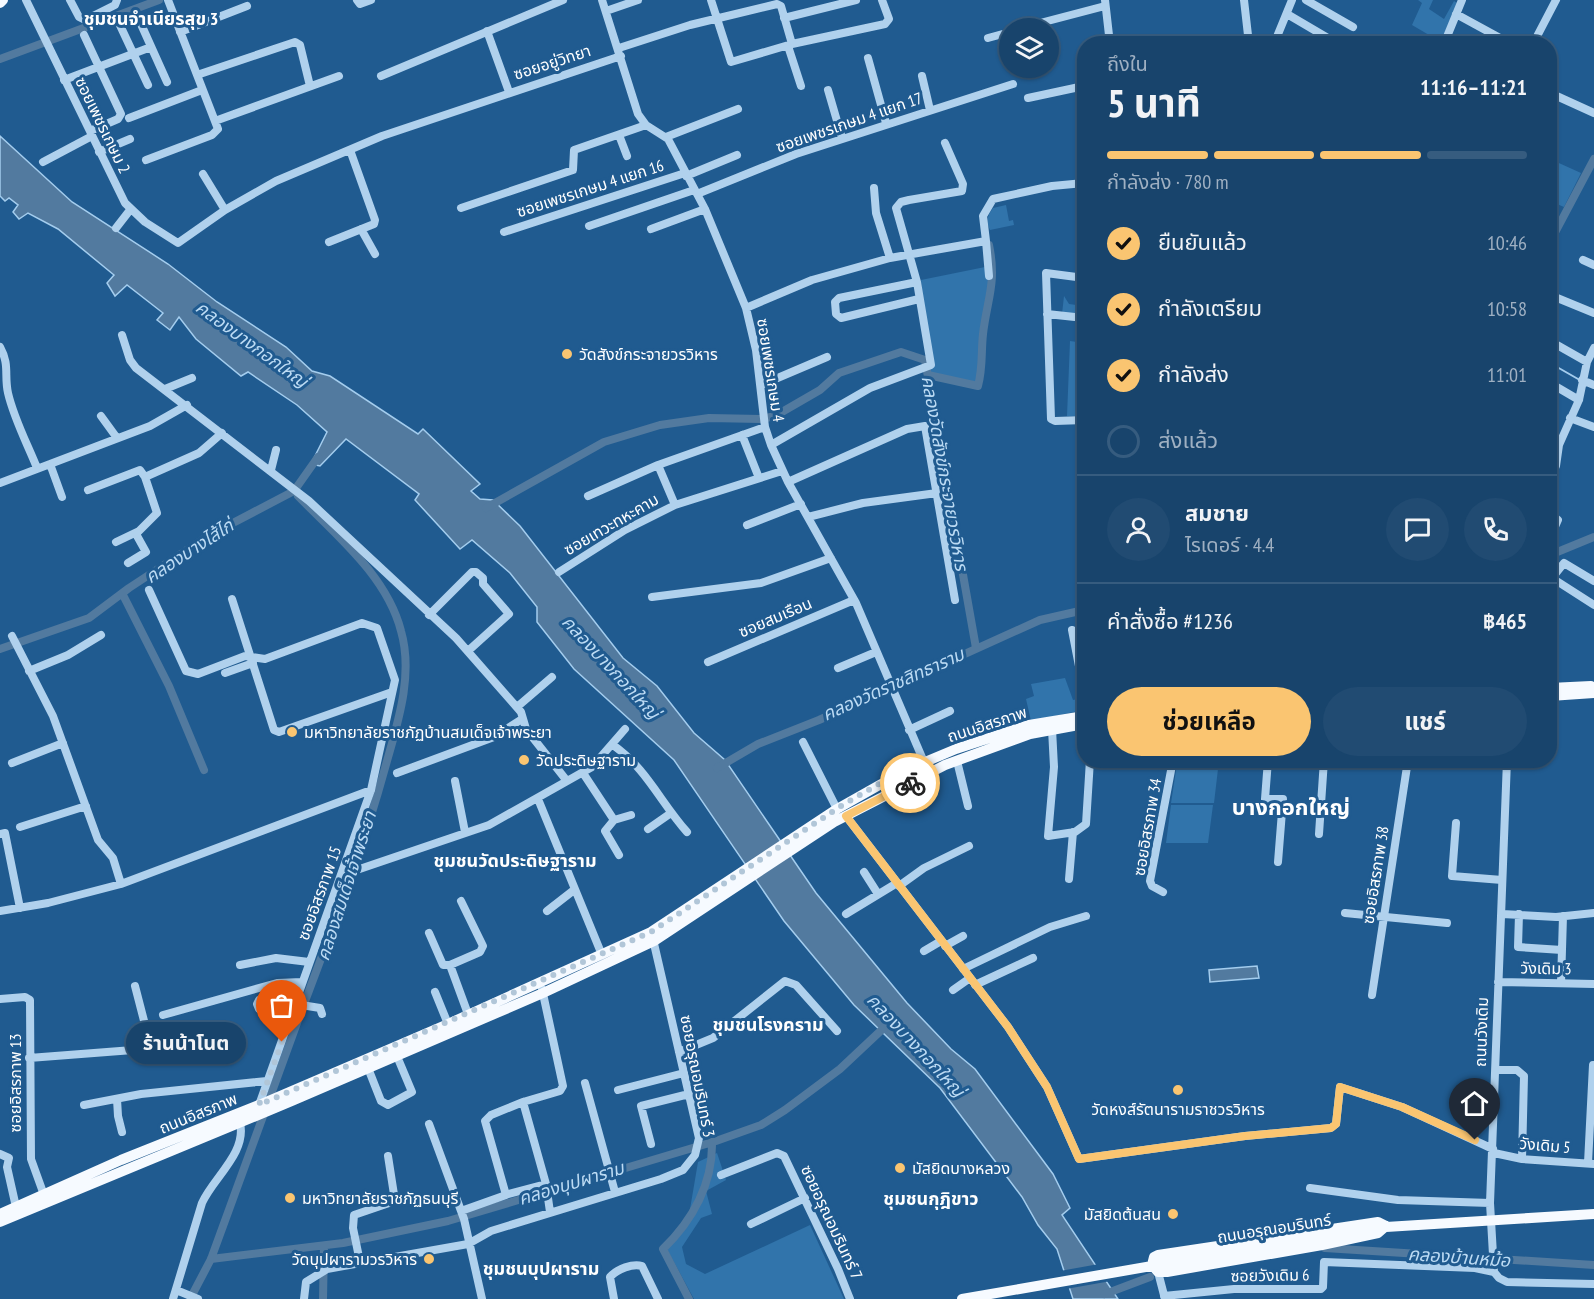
<!DOCTYPE html>
<html lang="th">
<head>
<meta charset="utf-8">
<style>
	body { margin:0; font-family:"PT Sans Narrow","Noto Sans Thai",sans-serif; background:#214b72; color:#f1f3f6; height:100vh; display:flex; flex-direction:column; font-size:22px; white-space:nowrap }
	* { box-sizing:border-box; margin:0 }
	p { font-size:20px; color:#9fb0c2 }
	.icon { flex:none; width:33px; height:33px; fill:none; stroke:currentColor; stroke-width:2; stroke-linecap:round; stroke-linejoin:round }
	.map { position:relative; flex:1; overflow:hidden }
	.sheet { position:absolute; left:1077px; top:36px; width:480px; height:732px; display:flex; flex-direction:column; background:#18446c; border-radius:24px; box-shadow:0 2px 4px #0004,0 0 0 2px #365c7f }
	.sheet>* { flex:none }
	.fabs { position:absolute; left:999px; top:18px; display:grid; gap:12px }
	.fabs a { display:grid; place-items:center; width:60px; height:60px; border-radius:50%; background:#18446c; box-shadow:0 2px 4px #0004,0 0 0 2px #365c7f; font-size:30px }
	.pin { position:absolute; display:grid; place-items:center; width:51px; height:51px; color:#fff; margin:-62px -26px; border-radius:50% 50% 50% 0; rotate:-45deg; box-shadow:0 0 6px #0007 }
	.pin .icon { rotate:45deg }
	.courier { position:absolute; display:grid; place-items:center; width:60px; height:60px; margin:-30px; border:4px solid #fac571; border-radius:50%; background:#fff; color:#222; box-shadow:0 2px 8px #0007 }
	.bubble { position:absolute; height:42px; border-radius:21px; background:#18446c; box-shadow:0 2px 4px #0004,0 0 0 2px #365c7f; font-size:20px; font-weight:700; line-height:42px; text-align:center }
	.headline em { font-style:normal; font-weight:700 }
	.headline div { display:flex; flex-direction:column-reverse }
	.headline { display:flex; align-items:center; justify-content:space-between; height:102px; padding:0 30px }
	h1 { font-size:39px; font-weight:700; line-height:45px }
	.bar { display:grid; grid-template-columns:repeat(4,1fr); gap:9px 6px; align-content:center; height:72px; padding:0 30px }
	.bar i { height:8px; border-radius:4px; background:#365c7f }
	.bar .selected { background:#fac571 }
	.bar p { grid-column:span 4 }
	.line { display:flex; align-items:center; gap:15px; padding:0 30px; border-top:2px solid #365c7f }
	.line div { flex:1 }
	.round { display:grid; place-items:center; flex:none; width:63px; height:63px; border-radius:32px; background:#214b72 }
	ol { padding:0 30px; list-style:none }
	li { display:flex; align-items:center; gap:18px; height:66px }
	li p { margin-inline-start:auto }
	li .icon { padding:6px; border-radius:50%; background:#fac571; color:#111; stroke-width:4 }
	li:last-child { color:#9fb0c2 }
	li i { width:33px; height:33px; border:3px solid #365c7f; border-radius:50% }
	.primary-button { display:flex; gap:12px; margin-top:auto; padding:12px 30px }
	.primary-button a { flex:1; height:69px; border-radius:36px; background:#fac571; color:#111; font-size:24px; font-weight:700; line-height:69px; text-align:center }
	.primary-button a+a { background:#214b72; color:#f1f3f6 }
	.map>svg:first-child { display:block }
</style>
</head>
<body>
<div class="map">
<svg width="1594" height="1299" viewBox="0 0 1594 1299">
	<rect width="100%" height="100%" fill="#205b90"/>
	<path fill="#3174ab" d="M1418,0H1433L1429,9L1444,19L1454,1L1457,3L1441,42L1412,25L1422,3Z
		M1550,159L1581,173L1564,207L1550,201Z
		M1006,205L1009,221L1013,220L1014,225L990,230C986,221 987,216 993,208Z
		M985,267L990,281L977,384L930,373L921,280Z
		M1064,296L1069,304L1084,306V316L1062,314Z
		M1070,341L1084,343V416H1067Z
		M1065,678L1073,700L1082,698L1083,710L1031,721L1026,699L1034,696L1031,684Z
		M1177,764L1218,769L1214,803H1171Z
		M1171,805H1213L1208,843H1166Z
		M717,1153L726,1180L706,1191L712,1214L701,1218L682,1247L686,1264L705,1274L810,1225L844,1299H694L668,1251L667,1240L689,1215L698,1162Z"/>
	<path fill="#527a9f" stroke="#a4cdee" stroke-width="1.5" d="M0,136L72,202L168,264L217,302L286,347L312,371L330,376L418,434L423,429L480,484L471,491L480,499L493,500L520,526L623,658L657,686L694,733L725,760L816,893L907,1003L951,1049L975,1069L1053,1174L1070,1208L1062,1215L1118,1299H1073L1057,1249L1038,1225L1022,1197L940,1088L854,1005L784,921L674,760L574,669L537,622V607L510,573L472,540L460,549L415,500L419,494L346,439L320,466L311,464L327,432L297,405L248,372L241,376L196,339L179,317L170,330L157,320L163,313L127,285L115,296L107,283L114,275L58,229L28,213L19,219L13,212L18,205L9,198L5,201L0,196Z
		M1257,966L1259,978L1210,982L1209,970Z"/>
	<path fill="#205b90" d="M1099,1264L1111,1281L1066,1289L1060,1271Z"/>
	<g fill="none" stroke-linecap="round" stroke-linejoin="round">
		<path stroke="#a4cdee" stroke-width="2" d="M1550,363L1578,379"/>
		<path stroke="#527a9f" stroke-width="8" d="M0,59L159,0
			M1550,242L1594,159
			M928,375L978,386C983,368 981,352 983,334C987,299 997,283 989,245
			M486,508L604,442L660,425L709,418L761,419L775,416L820,390L839,373L901,352L925,360L976,648
			M1550,555L1594,537
			M122,593L169,686L204,770
			M0,649L89,618L129,588L208,536L294,491L318,457
			M717,768L758,744L819,720L1040,620L1084,610
			M1325,1248L1594,1265
			M211,1259L343,1243L448,1221L716,1141L761,1125L785,1110L840,1069L889,1023
			M1105,1294L1150,1277
			M190,1299L211,1259C241,1177 270,1095 301,1012C331,932 362,852 385,768C397,725 414,676 401,631C387,576 336,535 298,496
			M323,1299L324,1246
			M689,1299L663,1249C693,1220 713,1183 712,1142"/>
		<path stroke="#b0d1ed" stroke-width="8" d="M26,0L125,203L145,222L178,243L225,210L276,181L382,136L621,56
			M70,0L79,17L85,20L115,5L117,0
			M357,0L360,4L371,0
			M602,0L638,114L646,125L668,139L705,209L746,308L756,350L765,427L771,445L788,482L856,603L924,762
			M711,0L731,62L792,44L885,24L889,19L882,0
			M1105,0L1110,44
			M1244,0L1249,44
			M1306,0L1353,27
			M606,11L638,0
			M136,13L167,82
			M1287,14L1338,44
			M1456,14L1511,44
			M784,18L856,0
			M118,21L148,85
			M1021,28L1105,6
			M487,31L509,92
			M180,32L247,6
			M84,35L121,114L118,119L90,131
			M988,38L1010,32
			M1274,44L1292,0
			M1444,44L1462,0
			M1533,44L1556,0
			M788,46L801,86
			M619,48L690,25L777,4L781,6L792,44
			M868,58L886,123
			M197,75L295,42L300,45L310,86
			M381,76L563,0
			M922,76L930,110
			M1550,78L1552,74
			M64,80L151,47
			M828,90L842,138
			M1550,93L1594,113
			M1028,98L1084,86
			M129,118L202,90
			M215,121L339,76
			M619,135L627,156
			M666,137L738,109
			M99,152L130,139
			M146,160L212,135L218,129L168,0
			M43,162L92,136
			M203,174L225,210
			M686,176L737,155
			M874,188L876,213L890,258
			M697,194L796,154L1013,84
			M461,208L573,170L574,150L646,125
			M589,226L694,190
			M116,228L130,210
			M361,229L375,254
			M651,229L705,209
			M504,232L685,173
			M986,241L983,216L993,199L1052,186L1084,183
			M329,242L374,224L375,220L350,150
			M1583,260L1594,265
			M1084,278L1046,273L1051,419L1055,421L1084,420
			M917,282L839,298L835,302L836,314L841,318L919,299
			M1550,295L1594,313
			M746,308L812,280L890,258L986,241L989,276
			M1047,314L1084,318
			M122,335L130,360L136,368L309,501L456,638L521,712L526,729L567,781
			M1550,341L1587,362
			M0,347C10,365 4,375 8,393C14,419 27,443 37,468
			M1582,380L1594,385
			M1550,383L1579,400
			M761,385L827,357
			M165,389L192,378
			M101,416L117,438
			M1570,418L1594,427
			M742,435L759,478
			M771,445L870,388L931,365L917,282L896,208L901,202L909,200L962,191L963,184L945,143
			M50,464L62,497
			M658,465L675,505
			M271,470L276,450
			M1550,475L1556,466L1559,445L1579,400L1587,362L1594,348
			M788,482L907,429L925,426L955,600
			M0,483L150,426L187,405
			M88,490L140,470L145,477L199,453L222,433
			M588,496L658,465L765,427
			M1550,513L1558,520L1550,538
			M808,517L863,503L937,493
			M747,525L801,504
			M116,542L139,531L157,513L145,477
			M128,563L146,552L136,534
			M559,572L625,530L675,505L782,471
			M1594,581L1564,563L1552,578L1594,605
			M149,590L186,671L198,674L245,656L265,659L362,623L377,628L395,680L371,790L259,1105
			M652,597L761,583L831,558
			M232,599L274,730L279,732L392,692
			M429,615L472,572H476L483,578V584L509,614L468,651
			M1072,630L1084,692
			M12,636L53,716L98,840L113,858L121,884
			M708,662L854,600
			M838,668L876,652
			M29,671L68,655L101,635
			M225,673L253,663
			M517,707L552,677
			M1052,729L1054,767L1048,836L1075,832L1086,824L1090,760
			M909,730L950,711
			M803,742L837,809
			M613,745C646,768 661,803 687,832
			M1268,760L1265,799H1283L1278,862
			M1507,760L1490,1203L1494,1272L1499,1278L1507,1282L1594,1284
			M957,761L968,806
			M12,763L63,743
			M397,773L494,737L522,719
			M583,773L614,820
			M455,781L465,832
			M538,799L602,955
			M846,816L1008,1027L1047,1087L1079,1159L1245,1136L1331,1128L1336,1124L1340,1087L1402,1107L1493,1149
			M1456,823L1452,876L1502,880
			M20,827L86,806
			M648,829L671,813
			M0,834L5,833L20,908
			M1319,834L1324,760
			M619,855L605,831L614,820L631,815
			M864,872L878,894
			M342,875L489,825L592,767L625,729
			M1069,879L1073,832
			M899,886L924,868L969,846
			M1163,892L1152,886L1150,881L1173,760
			M0,911L48,903L121,884L371,790
			M547,911L574,890
			M1345,913L1447,923
			M846,914L897,883
			M1502,914L1556,917L1594,913
			M1519,914L1518,947L1562,950
			M429,933L443,965H450L480,952L483,946L461,901
			M945,946L963,936
			M924,951L941,941
			M240,965L276,958L309,962
			M450,965L468,1014
			M963,969L1050,927L1086,916
			M1498,982L1594,984
			M1561,983L1563,916
			M975,985L1033,958
			M542,989L563,1086L560,1091L523,1102L546,1184L550,1212
			M953,990L970,978
			M435,992L448,1024
			M1372,995L1408,760
			M0,999L25,997L30,1000L31,1159L44,1195
			M263,999L259,1000L257,1004L259,1009L289,1022
			M295,1004L320,1008L322,1014
			M163,1015L277,983L302,982
			M679,1052L713,1038L785,981L796,985L837,1031
			M29,1058L146,1049L149,1040L135,986
			M368,1068L381,1101L388,1105L412,1092L399,1061
			M1495,1070H1517L1524,1076L1522,1159
			M585,1083L615,1192
			M618,1090L684,1073
			M117,1099L118,1116L122,1132
			M84,1105L141,1094L267,1081
			M429,1124L464,1219L482,1299
			M651,1144L641,1106L689,1094
			M1494,1153L1522,1159L1594,1164
			M0,1154L9,1158L7,1167L16,1207
			M1588,1163L1593,1065
			M721,1175L777,1153L784,1156L838,1269L850,1299
			M1310,1188L1398,1200L1490,1203
			M505,1195L546,1184
			M461,1211L506,1195L485,1121L491,1115L523,1102
			M751,1224L805,1198
			M360,1262L353,1228L354,1215L395,1201L388,1156
			M1158,1272L1165,1299
			M176,1290L198,1299
			M1164,1296L1234,1289H1321L1323,1287L1324,1262L1475,1268L1494,1272
			M173,1299L202,1203C213,1178 247,1153 240,1123
			M304,1299L306,1282L327,1269L468,1244L491,1231L661,1179L683,1170L695,1155L699,1138L652,935
			M614,1299L610,1277C617,1269 633,1263 642,1266L658,1299"/>
		<path stroke="#f6faff" stroke-width="10" d="M0,3L3,0
			M1550,688L1591,686
			M1550,696L1594,693
			M0,1214L121,1160L259,1105L448,1024L651,932L837,809L906,770L956,749L1029,725L1084,716
			M0,1222L292,1101L543,993L654,941L834,822L945,765L1030,734L1084,724
			M1378,1222L1386,1226L1378,1233L1322,1245L1167,1272H1158L1152,1265L1154,1257L1158,1255Z
			M962,1299L1370,1228L1594,1214"/>
	</g>
	<g fill="none" stroke-linecap="round" stroke-linejoin="round">
		<path stroke="#b1c6d8" stroke-width="6" stroke-dasharray="0 10.8" d="M282,1042L259,1105L651,932L841,806L877,785L924,762L928,774L910,783"/>
		<path stroke="#fac571" stroke-width="8" d="M910,783L846,816L1008,1027L1047,1087L1079,1159L1245,1136L1331,1128L1336,1124L1340,1087L1402,1107L1475,1140"/>
	</g>
	<g fill="#fac571" stroke="#205b90" stroke-width="2">
		<circle cx="567" cy="354" r="6"/>
		<circle cx="292" cy="732" r="6"/>
		<circle cx="524" cy="760" r="6"/>
		<circle cx="1178" cy="1090" r="6"/>
		<circle cx="900" cy="1168" r="6"/>
		<circle cx="290" cy="1198" r="6"/>
		<circle cx="1173" cy="1214" r="6"/>
		<circle cx="429" cy="1259" r="6"/>
	</g>
	<g text-anchor="middle" dominant-baseline="central" stroke-width="6" stroke-linejoin="round" paint-order="stroke">
		<g font-size="16" fill="#fff" stroke="#205b90">
			<text transform="translate(552 62) rotate(-18)">ซอยอยู่วิทยา</text>
			<text transform="translate(849 122) rotate(-19)">ซอยเพชรเกษม 4 แยก 17</text>
			<text transform="translate(103 125) rotate(64)">ซอยเพชรเกษม 2</text>
			<text transform="translate(590 188) rotate(-18)">ซอยเพชรเกษม 4 แยก 16</text>
			<text transform="translate(771 370) rotate(81)">ซอยเพชรเกษม 4</text>
			<text transform="translate(611 524) rotate(-30)">ซอยเทวะทหะคาม</text>
			<text transform="translate(775 617) rotate(-23)">ซอยสมเรือน</text>
			<text transform="translate(987 724) rotate(-18)">ถนนอิสรภาพ</text>
			<text transform="translate(1147 827) rotate(-80)">ซอยอิสรภาพ 34</text>
			<text transform="translate(1375 875) rotate(-81)">ซอยอิสรภาพ 38</text>
			<text transform="translate(319 893) rotate(-70)">ซอยอิสรภาพ 15</text>
			<text transform="translate(1546 968) rotate(1)">วังเดิม 3</text>
			<text transform="translate(1481 1032) rotate(-88)">ถนนวังเดิม</text>
			<text transform="translate(698 1076) rotate(79)">ซอยอรุณอมรินทร์ 3</text>
			<text transform="translate(15 1083) rotate(-90)">ซอยอิสรภาพ 13</text>
			<text transform="translate(198 1113) rotate(-22)">ถนนอิสรภาพ</text>
			<text transform="translate(1545 1145) rotate(5)">วังเดิม 5</text>
			<text transform="translate(832 1222) rotate(65)">ซอยอรุณอมรินทร์ 7</text>
			<text transform="translate(1274 1228) rotate(-9)">ถนนอรุณอมรินทร์</text>
			<text transform="translate(1270 1275) rotate(-1)">ซอยวังเดิม 6</text>
		</g>
		<g font-size="16" fill="#fff" stroke="#205b90" text-anchor="start">
			<text x="579" y="354">วัดสังข์กระจายวรวิหาร</text>
			<text x="304" y="732">มหาวิทยาลัยราชภัฏบ้านสมเด็จเจ้าพระยา</text>
			<text x="536" y="760">วัดประดิษฐาราม</text>
			<text x="1178" y="1109" text-anchor="middle">วัดหงส์รัตนารามราชวรวิหาร</text>
			<text x="912" y="1168">มัสยิดบางหลวง</text>
			<text x="302" y="1198">มหาวิทยาลัยราชภัฏธนบุรี</text>
			<text x="1161" y="1214" text-anchor="end">มัสยิดต้นสน</text>
			<text x="417" y="1259" text-anchor="end">วัดบุปผารามวรวิหาร</text>
		</g>
		<g font-size="18" font-weight="bold" fill="#fff" stroke="#205b90">
			<text x="151" y="18">ชุมชนจำเนียรสุข 3</text>
			<text x="515" y="860">ชุมชนวัดประดิษฐาราม</text>
			<text x="768" y="1024">ชุมชนโรงคราม</text>
			<text x="931" y="1198">ชุมชนกุฎิขาว</text>
			<text x="541" y="1268">ชุมชนบุปผาราม</text>
		</g>
		<g font-size="18" font-style="italic" fill="#bcdbf4" stroke="#205b90">
			<text transform="translate(252 344) rotate(36)">คลองบางกอกใหญ่</text>
			<text transform="translate(945 473) rotate(80)">คลองวัดสังข์กระจายวรวิหาร</text>
			<text transform="translate(189 551) rotate(-33)">คลองบางไส้ไก่</text>
			<text transform="translate(611 667) rotate(47)">คลองบางกอกใหญ่</text>
			<text transform="translate(893 684) rotate(-24)">คลองวัดราชสิทธาราม</text>
			<text transform="translate(346 886) rotate(-72)">คลองสมเด็จเจ้าพระยา</text>
			<text transform="translate(916 1045) rotate(47)">คลองบางกอกใหญ่</text>
			<text transform="translate(571 1183) rotate(-17)">คลองบุปผาราม</text>
			<text transform="translate(1459 1257) rotate(4)">คลองบ้านหม้อ</text>
		</g>
		<g font-size="22" font-weight="bold" fill="#fff" stroke="#205b90">
			<text x="1291" y="807">บางกอกใหญ่</text>
		</g>
	</g>
</svg>
<div class="fabs">
<a><svg class="icon" aria-label="layers" viewBox="0 0 24 24"><path d="M12 4l9 5-9 5-9-5zM3 14l9 5 9-5"/></svg></a>
</div>
<div class="pin" style="left:282px;top:1042px;background:#ea580c"><svg class="icon" aria-label="bag" viewBox="0 0 24 24"><path d="M5 8h14l-1 12H6zM9 8a3 3 0 0 1 6 0"/></svg></div>
<div class="pin" style="left:1475px;top:1140px;background:#1f2937"><svg class="icon" aria-label="home" viewBox="0 0 24 24"><path d="M3 11l9-7 9 7M6 9v11h12V9"/></svg></div>
<div class="courier" style="left:910px;top:783px"><svg class="icon" aria-label="bike" viewBox="0 0 24 24"><circle cx="6" cy="16" r="4"/><circle cx="18" cy="16" r="4"/><path d="M6 16l4-8h5l3 8M10 8l3 8H6M13 5h3"/></svg></div>
<div class="bubble" style="left:126px;top:1022px;width:120px">ร้านน้าโนต</div>
<section class="sheet">
<div class="headline"><div><h1>5 นาที</h1><p>ถึงใน</p></div><em>11:16–11:21</em></div>
<div class="bar"><i class="selected"></i><i class="selected"></i><i class="selected"></i><i></i><p>กำลังส่ง · 780 m</p></div>
<ol>
<li><svg class="icon" aria-label="check" viewBox="0 0 24 24"><path d="M5 12l5 5 9-10"/></svg>ยืนยันแล้ว<p>10:46</p></li>
<li><svg class="icon" aria-label="check" viewBox="0 0 24 24"><path d="M5 12l5 5 9-10"/></svg>กำลังเตรียม<p>10:58</p></li>
<li><svg class="icon" aria-label="check" viewBox="0 0 24 24"><path d="M5 12l5 5 9-10"/></svg>กำลังส่ง<p>11:01</p></li>
<li><i></i>ส่งแล้ว</li>
</ol>
<div class="line" style="height:108px"><a class="round"><svg class="icon" aria-label="person" viewBox="0 0 24 24"><circle cx="12" cy="8" r="4"/><path d="M4 21q1-7 8-7t8 7"/></svg></a><div><b>สมชาย</b><p>ไรเดอร์ · 4.4</p></div><a class="round"><svg class="icon" aria-label="chat" viewBox="0 0 24 24"><path d="M4 5h16v11H9l-5 4z"/></svg></a><a class="round"><svg class="icon" aria-label="phone" viewBox="0 0 24 24"><path d="M5 4h4l2 5-3 2q2 4 5 5l2-3 5 2v4C11 20 4 13 5 4z"/></svg></a></div>
<div class="line" style="height:78px"><div>คำสั่งซื้อ #1236</div><b>฿465</b></div>
<div class="primary-button"><a>ช่วยเหลือ</a><a>แชร์</a></div>
</section>
</div>
</body>
</html>
